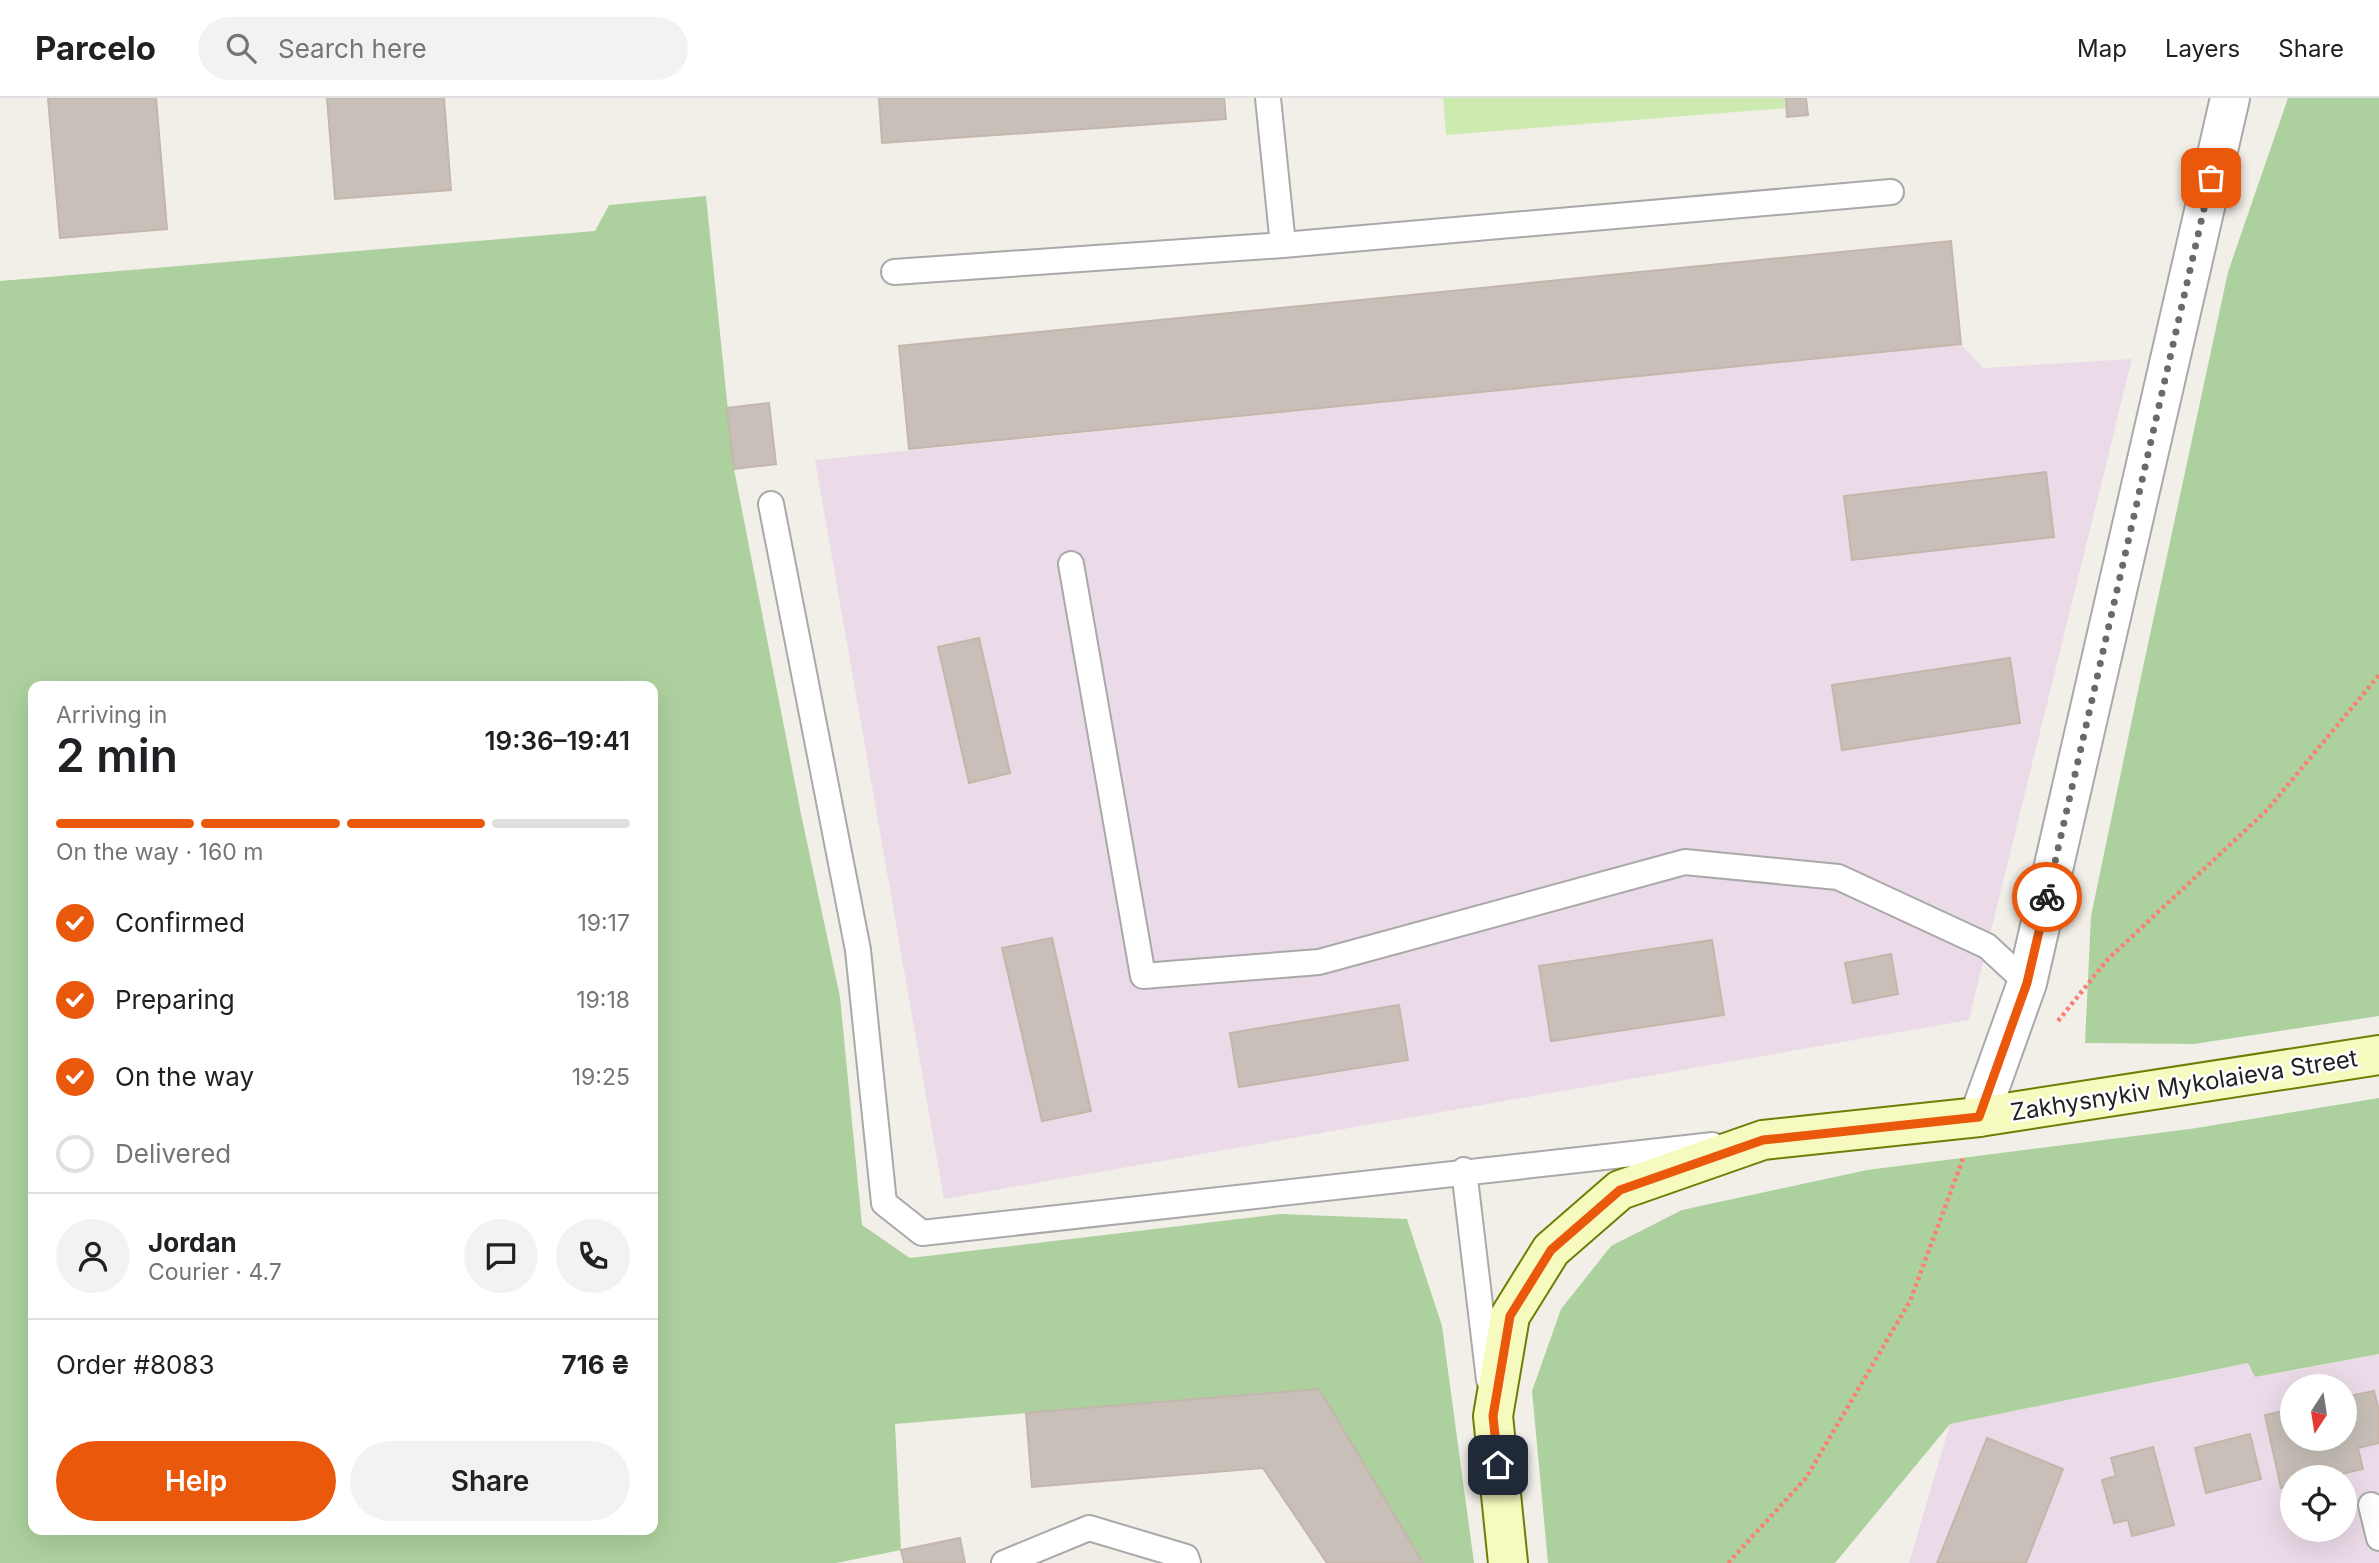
<!DOCTYPE html>
<html lang="en">
<head>
<meta charset="utf-8">
<style>
	body { margin:0; font-family:Inter,sans-serif; background:#f2f2f2; color:#202124; height:100vh; display:flex; flex-direction:column; font-size:26px; white-space:nowrap }
	* { box-sizing:border-box; margin:0 }
	p { font-size:23px; color:#757577 }
	.icon { flex:none; width:38px; height:38px; fill:none; stroke:currentColor; stroke-width:2; stroke-linecap:round; stroke-linejoin:round }
	.map { position:relative; flex:1; overflow:hidden }
	.panel { position:absolute; left:28px; top:583px; width:630px; height:854px; display:flex; flex-direction:column; background:#fff; border-radius:14px; box-shadow:0 7px 28px #0002 }
	.panel>* { flex:none }
	.needle { width:46px; rotate:192deg }
	.tools { position:absolute; left:2280px; top:1276px; display:grid; gap:14px }
	.tools a { display:grid; place-items:center; width:77px; height:77px; border-radius:50%; background:#fff; box-shadow:0 7px 28px #0002; font-size:35px }
	.pin { position:absolute; display:grid; place-items:center; width:60px; height:60px; color:#fff; margin:-30px; border-radius:14px; box-shadow:0 4px 10px #0006 }
	.courier { position:absolute; display:grid; place-items:center; width:70px; height:70px; margin:-35px; border:5px solid #ea580c; border-radius:50%; background:#fff; color:#222; box-shadow:0 2px 9px #0007 }
	.head em { font-style:normal; font-weight:600 }
	.head div { display:flex; flex-direction:column-reverse }
	.head { display:flex; align-items:center; justify-content:space-between; height:119px; padding:0 28px }
	h1 { font-size:46px; font-weight:600; line-height:52px }
	.bar { display:grid; grid-template-columns:repeat(4,1fr); gap:10px 7px; align-content:center; height:84px; padding:0 28px }
	.bar i { height:9px; border-radius:5px; background:#e0e0e0 }
	.bar .selected { background:#ea580c }
	.bar p { grid-column:span 4 }
	.line { display:flex; align-items:center; gap:18px; padding:0 28px; border-top:2px solid #e0e0e0 }
	.line div { flex:1 }
	.round { display:grid; place-items:center; flex:none; width:74px; height:74px; border-radius:37px; background:#f2f2f2 }
	ol { padding:0 28px; list-style:none }
	li { display:flex; align-items:center; gap:21px; height:77px }
	li p { margin-inline-start:auto }
	li .icon { padding:7px; border-radius:50%; background:#ea580c; color:#fff; stroke-width:4 }
	li:last-child { color:#757577 }
	li i { width:38px; height:38px; border:4px solid #e0e0e0; border-radius:50% }
	.cta { display:flex; gap:14px; margin-top:auto; padding:14px 28px }
	.cta a { flex:1; height:80px; border-radius:42px; background:#ea580c; color:#fff; font-size:28px; font-weight:600; line-height:80px; text-align:center }
	.cta a+a { background:#f2f2f2; color:#202124 }
	header { display:flex; align-items:center; gap:42px; box-sizing:border-box; height:98px; padding:0 35px; background:#fff; border-bottom:2px solid #e0e0e0 }
	header strong { font-size:33px }
	nav { display:flex; gap:38px; margin-inline-start:auto; font-size:24px }
	.search { width:490px; height:63px; background:#f2f2f2; display:flex; align-items:center; gap:18px; box-sizing:border-box; padding:0 24px; border-radius:38px; color:#757577; font-size:26px }
	.map>svg:first-child { display:block }
</style>
</head>
<body>
<header>
<strong>Parcelo</strong>
<div class="search"><svg class="icon" aria-label="search" viewBox="0 0 24 24"><circle cx="10" cy="10" r="6"/><path d="M15 15l6 6"/></svg>Search here</div>
<nav><a>Map</a><a>Layers</a><a>Share</a></nav>
</header>
<div class="map">
<svg width="2379" height="1465" viewBox="0 0 2379 1465">
	<rect width="100%" height="100%" fill="#f2efe9"/>
	<path fill="#ebdbe8" fill-rule="evenodd" d="M1961,246L1983,270L2132,261L1969,922L944,1101L815,362Z
		M2379,1256V1465H1909L1950,1326L2249,1265L2256,1279ZM2292,1288H2345V1340H2292ZM2292,1379H2345V1432H2292Z"/>
	<path fill="#cdebb0" d="M1443,0H1786L1787,10L1446,37Z"/>
	<path fill="#add19e" fill-rule="evenodd" d="M2288,0H2379V918L2194,946L2085,945L2091,818L2139,588L2228,174Z
		M706,98L734,371L801,716L840,899L862,1127L910,1160L1281,1116L1407,1121L1442,1228L1474,1465H1423L1318,1291L895,1326L901,1452L836,1465H0V183L595,133L609,107ZM33,588H653V1432H33Z
		M2379,1000V1256L2255,1279L2248,1265L1950,1326L1835,1465H1548L1532,1293L1561,1211L1611,1148L1682,1112L1867,1072L2190,1031Z"/>
	<path fill="#c7bfb8" stroke="#c4b6ab" stroke-width="2" d="M48,0H156L167,131L60,140Z
		M327,0H444L451,92L335,101Z
		M879,0H1224L1226,21L882,45Z
		M1786,0H1806L1808,17L1787,19Z
		M1951,143L1961,246L909,351L899,248Z
		M769,305L776,366L734,371L727,310Z
		M2046,374L2054,439L1852,462L1844,398Z
		M979,540L1010,675L969,685L938,549Z
		M2010,560L2020,625L1842,652L1832,587Z
		M1052,840L1091,1013L1042,1023L1002,850Z
		M1712,842L1724,917L1551,943L1539,868Z
		M1891,856L1898,896L1853,905L1845,865Z
		M1399,907L1408,962L1239,989L1230,935Z
		M1319,1291L1423,1465H1327L1263,1370L1032,1389L1026,1315Z
		M2374,1293L2379,1313V1345L2358,1350L2363,1371L2328,1379H2292V1387L2281,1390L2265,1317L2292,1311V1340H2345V1299Z
		M2250,1336L2261,1381L2206,1395L2195,1350Z
		M1987,1340L2063,1371L2026,1465H1937Z
		M2153,1349L2174,1427L2132,1438L2128,1422L2114,1425L2102,1382L2116,1378L2111,1360Z
		M960,1440L965,1465H904L901,1452Z"/>
	<g fill="none" stroke-linecap="round" stroke-linejoin="round">
		<g stroke="#a9a9a9" stroke-width="28">
			<path id="lane" d="M1283,147L1891,94
				M894,174L1283,147L1268,0
				M771,406L858,852L884,1105L922,1135L1713,1047
				M1071,466L1143,878L1319,864L1685,764L1838,779L1987,848L2027,885
				M1464,1072L1489,1282
				M2371,1407L2379,1440
				M1004,1465L1089,1430L1186,1459L1188,1465"/>
		</g>
		<g stroke="#a9a9a9" stroke-width="42">
			<path id="street" d="M1979,1019L2027,885L2230,0"/>
		</g>
		<g stroke="#707d05" stroke-width="42">
			<path id="secondary" d="M1508,1465L1493,1318L1510,1218L1551,1152L1620,1092L1763,1042L1979,1019L2379,957"/>
		</g>
		<path stroke="#fa8072" stroke-width="4.5" stroke-dasharray="3.5 3.5" stroke-linecap="butt" d="M2058,923L2108,861L2267,712L2379,577
			M1728,1465L1806,1380L1910,1203L1964,1058"/>
		<use href="#lane" stroke="#fff" stroke-width="24"/>
		<use href="#street" stroke="#fff" stroke-width="38"/>
		<use href="#secondary" stroke="#f7fabf" stroke-width="38"/>
	</g>
	<g fill="none" stroke-linecap="round" stroke-linejoin="round">
		<path stroke="#6b6a68" stroke-width="7" stroke-dasharray="0 12.6" d="M2047,799L2211,80"/>
		<path stroke="#ea580c" stroke-width="9" d="M1498,1367L1493,1318L1510,1218L1551,1152L1620,1092L1763,1042L1979,1019L2027,885L2047,799"/>
	</g>
	<g text-anchor="middle" dominant-baseline="central" stroke-width="5" stroke-linejoin="round" paint-order="stroke">
		<g font-size="24" fill="#222" stroke="#fff">
			<text transform="translate(2184 987) rotate(-9)">Zakhysnykiv Mykolaieva Street</text>
		</g>
	</g>
</svg>
<div class="tools">
<a><svg class="needle" viewBox="-14 -14 28 28"><path d="M0-13l5 13h-10z" fill="#e53935"/><path d="M0 13l5-13h-10z" fill="#757577"/></svg></a>
<a><svg class="icon" aria-label="locate" viewBox="0 0 24 24"><circle cx="12" cy="12" r="6"/><path d="M12 2v4M12 18v4M2 12h4M18 12h4"/></svg></a>
</div>
<div class="pin" style="left:2211px;top:80px;background:#ea580c"><svg class="icon" aria-label="bag" viewBox="0 0 24 24"><path d="M5 8h14l-1 12H6zM9 8a3 3 0 0 1 6 0"/></svg></div>
<div class="pin" style="left:1498px;top:1367px;background:#1f2937"><svg class="icon" aria-label="home" viewBox="0 0 24 24"><path d="M3 11l9-7 9 7M6 9v11h12V9"/></svg></div>
<div class="courier" style="left:2047px;top:799px"><svg class="icon" aria-label="bike" viewBox="0 0 24 24"><circle cx="6" cy="16" r="4"/><circle cx="18" cy="16" r="4"/><path d="M6 16l4-8h5l3 8M10 8l3 8H6M13 5h3"/></svg></div>
<section class="panel">
<div class="head"><div><h1>2 min</h1><p>Arriving in</p></div><em>19:36–19:41</em></div>
<div class="bar"><i class="selected"></i><i class="selected"></i><i class="selected"></i><i></i><p>On the way · 160 m</p></div>
<ol>
<li><svg class="icon" aria-label="check" viewBox="0 0 24 24"><path d="M5 12l5 5 9-10"/></svg>Confirmed<p>19:17</p></li>
<li><svg class="icon" aria-label="check" viewBox="0 0 24 24"><path d="M5 12l5 5 9-10"/></svg>Preparing<p>19:18</p></li>
<li><svg class="icon" aria-label="check" viewBox="0 0 24 24"><path d="M5 12l5 5 9-10"/></svg>On the way<p>19:25</p></li>
<li><i></i>Delivered</li>
</ol>
<div class="line" style="height:126px"><a class="round"><svg class="icon" aria-label="person" viewBox="0 0 24 24"><circle cx="12" cy="8" r="4"/><path d="M4 21q1-7 8-7t8 7"/></svg></a><div><b>Jordan</b><p>Courier · 4.7</p></div><a class="round"><svg class="icon" aria-label="chat" viewBox="0 0 24 24"><path d="M4 5h16v11H9l-5 4z"/></svg></a><a class="round"><svg class="icon" aria-label="phone" viewBox="0 0 24 24"><path d="M5 4h4l2 5-3 2q2 4 5 5l2-3 5 2v4C11 20 4 13 5 4z"/></svg></a></div>
<div class="line" style="height:91px"><div>Order #8083</div><b>716 ₴</b></div>
<div class="cta"><a>Help</a><a>Share</a></div>
</section>
</div>
</body>
</html>
